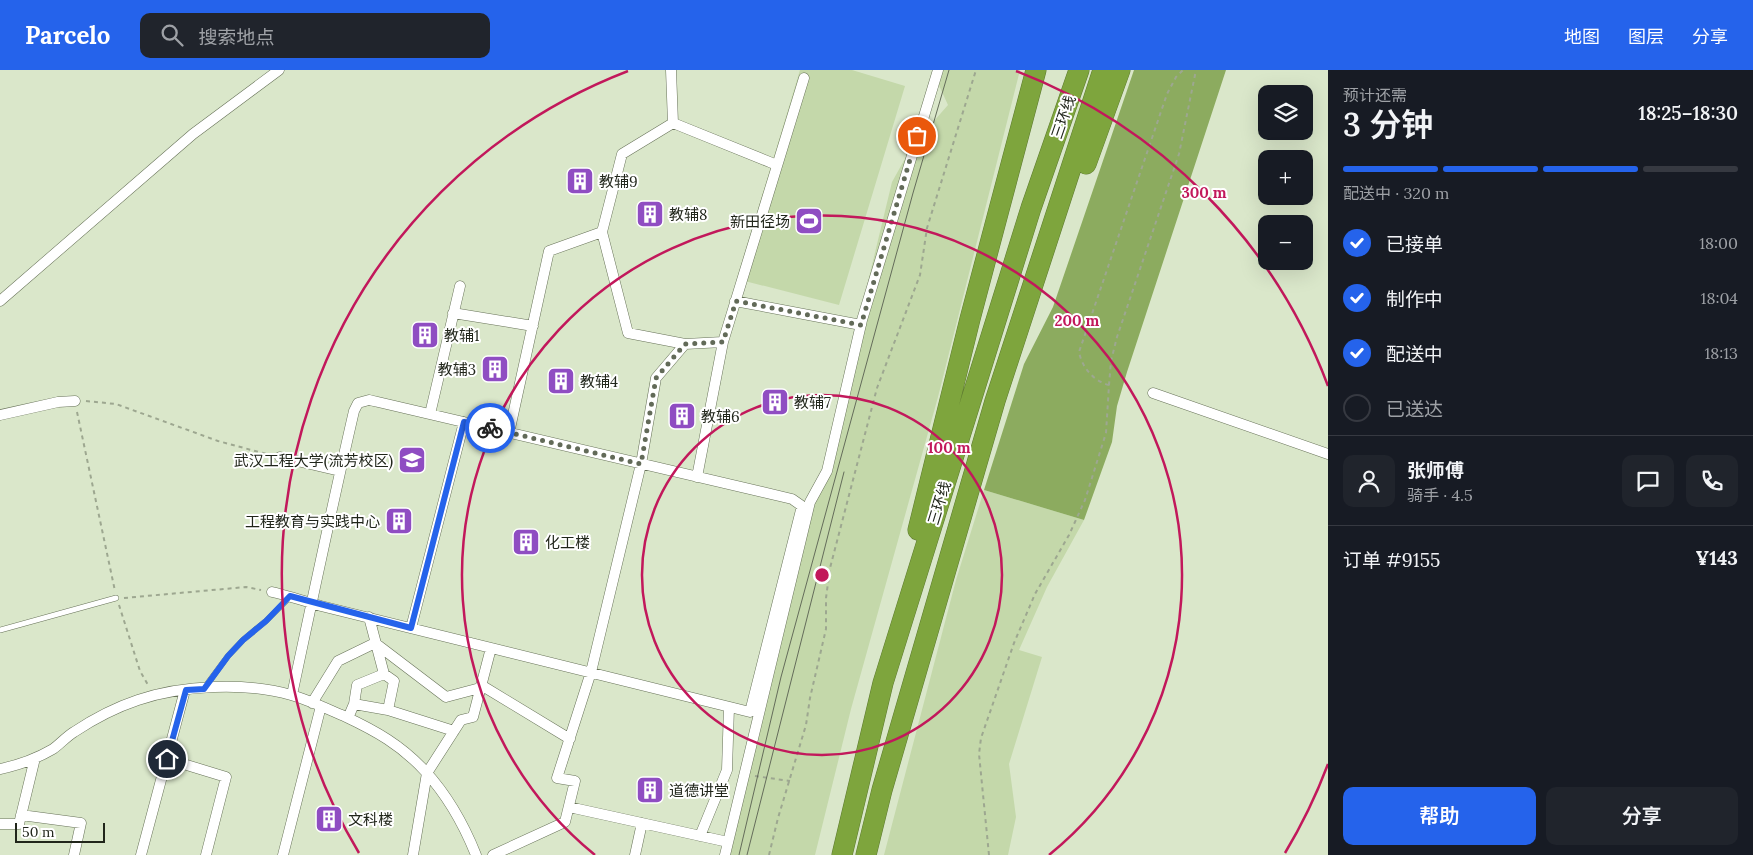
<!DOCTYPE html>
<html lang="zh">
<head>
<meta charset="utf-8">
<style>
	body { margin:0; font-family:Lora,"Noto Sans SC",serif; background:#20242c; color:#f1f3f6; height:100vh; display:flex; flex-direction:column; font-size:19px; white-space:nowrap }
	* { box-sizing:border-box; margin:0 }
	p { font-size:16px; color:#9ea1a6 }
	.icon { flex:none; width:28px; height:28px; fill:none; stroke:currentColor; stroke-width:2; stroke-linecap:round; stroke-linejoin:round }
	.map { position:relative; flex:1; overflow:hidden }
	.sheet { display:flex; flex-direction:column; background:#171b24; width:425px }
	.sheet>* { flex:none }
	.fabs { position:absolute; left:1258px; top:15px; display:grid; gap:10px }
	.fabs a { display:grid; place-items:center; width:55px; height:55px; border-radius:10px; background:#171b24; box-shadow:0 5px 20px #0002; font-size:25px }
	.scale { position:absolute; left:15px; bottom:12px; width:90px; box-sizing:border-box; padding-left:5px; border:2px solid #21261b; border-top:0; font-size:14px; line-height:18px; white-space:nowrap; color:#21261b; -webkit-text-stroke:4px #fff; paint-order:stroke }
	.pin { position:absolute; display:grid; place-items:center; width:42px; height:42px; color:#fff; margin:-21px; border:2px solid #fff; border-radius:50%; box-shadow:0 1px 5px #0007 }
	.courier { position:absolute; display:grid; place-items:center; width:50px; height:50px; margin:-25px; border:4px solid #2563eb; border-radius:50%; background:#fff; color:#222; box-shadow:0 1px 6px #0007 }
	.overview em { font-style:normal; font-weight:600 }
	.overview div { display:flex; flex-direction:column-reverse }
	.overview { display:flex; align-items:center; justify-content:space-between; height:85px; padding:0 15px }
	h1 { font-size:32px; font-weight:600; line-height:38px }
	.bar { display:grid; grid-template-columns:repeat(4,1fr); gap:8px 5px; align-content:center; height:60px; padding:0 15px }
	.bar i { height:6px; border-radius:4px; background:#363941 }
	.bar .selected { background:#2563eb }
	.bar p { grid-column:span 4 }
	.line { display:flex; align-items:center; gap:12px; padding:0 15px; border-top:1px solid #363941 }
	.line div { flex:1 }
	.round { display:grid; place-items:center; flex:none; width:52px; height:52px; border-radius:10px; background:#20242c }
	ol { padding:0 15px; list-style:none }
	li { display:flex; align-items:center; gap:15px; height:55px }
	li p { margin-inline-start:auto }
	li .icon { padding:5px; border-radius:50%; background:#2563eb; color:#fff; stroke-width:4 }
	li:last-child { color:#9ea1a6 }
	li i { width:28px; height:28px; border:2px solid #363941; border-radius:50% }
	.primary-button { display:flex; gap:10px; margin-top:auto; padding:10px 15px }
	.primary-button a { flex:1; height:58px; border-radius:10px; background:#2563eb; color:#fff; font-size:20px; font-weight:600; line-height:58px; text-align:center }
	.primary-button a+a { background:#20242c; color:#f1f3f6 }
	header { display:flex; align-items:center; gap:30px; box-sizing:border-box; height:70px; padding:0 25px; background:#2563eb; color:#fff }
	header strong { font-size:24px }
	nav { display:flex; gap:28px; margin-inline-start:auto; font-size:18px }
	.search { width:350px; height:45px; background:#20242c; display:flex; align-items:center; gap:12px; box-sizing:border-box; padding:0 18px; border-radius:10px; color:#9ea1a6; font-size:19px }
	main { display:flex; flex:1; min-height:0 }
	.map>svg:first-child { display:block }
</style>
</head>
<body>
<header>
<strong>Parcelo</strong>
<div class="search"><svg class="icon" aria-label="search" viewBox="0 0 24 24"><circle cx="10" cy="10" r="6"/><path d="M15 15l6 6"/></svg>搜索地点</div>
<nav><a>地图</a><a>图层</a><a>分享</a></nav>
</header>
<main>
<div class="map">
<svg width="1328" height="785" viewBox="0 0 1328 785">
	<rect width="100%" height="100%" fill="#dae7ca"/>
	<path fill="#c4d8aa" d="M800,0H852L905,16L839,235L737,209Z
		M932,0H1020L938,327L851,639L815,785H730L892,112L912,76L948,35Z
		M984,420L1084,450L1047,517L1019,580L1042,587L1009,694L1016,747L1008,785H884L956,510Z"/>
	<path fill="#8cab5f" d="M1134,0H1226L1127,302L1117,336L1112,372L1084,450L984,420L1024,294L1053,237Z"/>
	<g fill="none" stroke-linecap="round" stroke-linejoin="round">
		<g stroke="#677258" stroke-width="6">
			<path id="lane" d="M0,560L116,528
				M205,617L228,586L243,570L266,551L290,527"/>
		</g>
		<g stroke="#677258" stroke-width="11">
			<path id="street" d="M671,0L673,53
				M673,53L622,84L602,162L628,263L685,274L723,272
				M673,53L772,93
				M0,231L193,64L279,0
				M735,231L861,255
				M453,243L533,256
				M1153,323L1328,384
				M430,344L460,216
				M0,345L58,332L75,331
				M509,363L549,181L602,162
				M280,387L340,401
				M697,407L723,272L804,8
				M272,522C289,526 305,531 321,536L750,642L802,436L792,429L378,332L369,330L358,333L354,341C332,436 312,531 292,625
				M369,547L384,604L394,611L388,640
				M411,558L464,352
				M481,615L570,669
				M312,633L338,591L375,573L446,627L480,618
				M354,634L388,640L454,661
				M348,648L354,634L357,615L384,604
				M167,689L226,707L206,785
				M0,699C19,695 36,689 53,679C60,674 66,667 74,662C92,650 117,637 138,630C182,615 246,612 291,625C309,630 327,639 344,646C376,661 401,675 425,701C447,725 464,755 476,785
				M569,737L728,772
				M21,745L81,753L74,785
				M0,754H19L35,688
				M700,766L727,700L729,637
				M141,785L185,620
				M283,785L321,636
				M413,785L427,703L461,650L473,647L491,578
				M493,785L565,752L575,711L557,708L591,602L641,394L656,308L685,274
				M635,785L642,753
				M725,785L810,432L827,401L862,250L938,0"/>
		</g>
		<g stroke="#5d7931" stroke-width="21">
			<path id="highway" d="M1086,94L1120,0
				M918,460L970,249L1036,0
				M842,785L883,613L1031,138L1079,0
				M866,785L882,720L995,331L1103,0"/>
		</g>
		<path stroke="#9da790" stroke-width="2" stroke-dasharray="4 4" stroke-linecap="butt" d="M1109,315C1093,311 1082,297 1079,282L1167,24L1176,7L1183,0
			M86,331L116,334L218,371L270,385
			M77,342L115,521
			M124,528L246,517L261,520
			M119,535L140,601L148,615
			M755,706L790,711
			M769,785L778,748L806,655L810,628L826,559V528L830,498L877,318L920,205L927,158L976,0
			M989,785L979,684L981,668L1014,573L1035,524L1069,465L1085,430L1106,363L1109,315L1111,291L1117,267L1179,84L1196,0"/>
		<use href="#lane" stroke="#fff" stroke-width="5"/>
		<use href="#street" stroke="#fff" stroke-width="10"/>
		<use href="#highway" stroke="#7ea53d" stroke-width="20"/>
		<path stroke="#646c5a" stroke-width="1" d="M739,785L781,607L913,123L949,0
			M747,785L844,402"/>
	</g>
	<g fill="none" stroke-linecap="round" stroke-linejoin="round">
		<path stroke="#626a58" stroke-width="5" stroke-dasharray="0 9" d="M490,358L641,394L656,308L685,274L723,272L736,231L861,255L917,66"/>
		<path stroke="#2563eb" stroke-width="6" d="M167,689L186,620L204,619L228,586L243,570L266,551L290,526L411,558L464,352L490,358"/>
	</g>
	<g fill="none" stroke="#c2185b" stroke-width="2.5">
		<circle cx="822" cy="505" r="180"/>
		<path d="M595 785A360 360 0 1 1 1049 785"/>
		<path d="M1328 694A540 540 0 0 1 1285 783M359 783A540 540 0 0 1 628 1M1016 1A540 540 0 0 1 1328 316"/>
	</g>
	<defs>
		<g id="building-square" transform="scale(1.4375)"><rect x="-9" y="-9" width="18" height="18" rx="4" fill="#8f4dc2" stroke="#fff"/><path d="M-4-6H4V6H1V3H-1V6H-4ZM-2.5-4.3h1.7v1.8h-1.7ZM.8-4.3h1.7v1.8H.8ZM-2.5-1h1.7V.8h-1.7ZM.8-1h1.7V.8H.8Z" fill="#fff"/></g>
		<g id="stadium-square" transform="scale(1.4375)"><rect x="-9" y="-9" width="18" height="18" rx="4" fill="#8f4dc2" stroke="#fff"/><path d="M0-5a6.5 5 0 1 0 0 10a6.5 5 0 1 0 0-10ZM-3.5-1.8h7v3.6h-7Z" fill="#fff"/></g>
		<g id="university-square" transform="scale(1.4375)"><rect x="-9" y="-9" width="18" height="18" rx="4" fill="#8f4dc2" stroke="#fff"/><path d="M0-5L7-2L0 1L-7-2ZM-4 1L0 2.5L4 1V4Q0 6-4 4Z" fill="#fff"/></g>
	</defs>
	<g fill-rule="evenodd">
		<use href="#building-square" x="580" y="111"/>
		<use href="#building-square" x="650" y="144"/>
		<use href="#stadium-square" x="809" y="151"/>
		<use href="#building-square" x="425" y="265"/>
		<use href="#building-square" x="495" y="299"/>
		<use href="#building-square" x="561" y="311"/>
		<use href="#building-square" x="775" y="332"/>
		<use href="#building-square" x="682" y="346"/>
		<use href="#university-square" x="412" y="390"/>
		<use href="#building-square" x="399" y="451"/>
		<use href="#building-square" x="526" y="472"/>
		<use href="#building-square" x="650" y="720"/>
		<use href="#building-square" x="329" y="749"/>
	</g>
	<g text-anchor="middle" dominant-baseline="central" stroke-width="4" stroke-linejoin="round" paint-order="stroke">
		<g font-size="15" fill="#21261b" stroke="#fff">
			<text transform="translate(1063 47) rotate(-71)">三环线</text>
			<text transform="translate(939 433) rotate(-73)">三环线</text>
		</g>
		<g font-size="15" fill="#21261b" stroke="#fff" text-anchor="start">
			<text x="599" y="111">教辅9</text>
			<text x="669" y="144">教辅8</text>
			<text x="790" y="151" text-anchor="end">新田径场</text>
			<text x="444" y="265">教辅1</text>
			<text x="476" y="299" text-anchor="end">教辅3</text>
			<text x="580" y="311">教辅4</text>
			<text x="794" y="332">教辅7</text>
			<text x="701" y="346">教辅6</text>
			<text x="393" y="390" text-anchor="end">武汉工程大学(流芳校区)</text>
			<text x="380" y="451" text-anchor="end">工程教育与实践中心</text>
			<text x="545" y="472">化工楼</text>
			<text x="669" y="720">道德讲堂</text>
			<text x="348" y="749">文科楼</text>
		</g>
	</g>
	<circle cx="822" cy="505" r="8" fill="#c2185b" stroke="#fff" stroke-width="2.5"/>
	<g font-size="15" text-anchor="middle" font-weight="bold" fill="#c2185b" stroke="#fff" stroke-width="4" stroke-linejoin="round" paint-order="stroke">
		<text x="1204" y="128">300 m</text>
		<text x="1077" y="256">200 m</text>
		<text x="949" y="383">100 m</text>
	</g>
</svg>
<div class="fabs">
<a><svg class="icon" aria-label="layers" viewBox="0 0 24 24"><path d="M12 4l9 5-9 5-9-5zM3 14l9 5 9-5"/></svg></a>
<a>+</a>
<a>−</a>
</div>
<div class="scale">50 m</div>
<div class="pin" style="left:917px;top:66px;background:#ea580c"><svg class="icon" aria-label="bag" viewBox="0 0 24 24"><path d="M5 8h14l-1 12H6zM9 8a3 3 0 0 1 6 0"/></svg></div>
<div class="pin" style="left:167px;top:689px;background:#1f2937"><svg class="icon" aria-label="home" viewBox="0 0 24 24"><path d="M3 11l9-7 9 7M6 9v11h12V9"/></svg></div>
<div class="courier" style="left:490px;top:358px"><svg class="icon" aria-label="bike" viewBox="0 0 24 24"><circle cx="6" cy="16" r="4"/><circle cx="18" cy="16" r="4"/><path d="M6 16l4-8h5l3 8M10 8l3 8H6M13 5h3"/></svg></div>
</div>
<section class="sheet">
<div class="overview"><div><h1>3 分钟</h1><p>预计还需</p></div><em>18:25–18:30</em></div>
<div class="bar"><i class="selected"></i><i class="selected"></i><i class="selected"></i><i></i><p>配送中 · 320 m</p></div>
<ol>
<li><svg class="icon" aria-label="check" viewBox="0 0 24 24"><path d="M5 12l5 5 9-10"/></svg>已接单<p>18:00</p></li>
<li><svg class="icon" aria-label="check" viewBox="0 0 24 24"><path d="M5 12l5 5 9-10"/></svg>制作中<p>18:04</p></li>
<li><svg class="icon" aria-label="check" viewBox="0 0 24 24"><path d="M5 12l5 5 9-10"/></svg>配送中<p>18:13</p></li>
<li><i></i>已送达</li>
</ol>
<div class="line" style="height:90px"><a class="round"><svg class="icon" aria-label="person" viewBox="0 0 24 24"><circle cx="12" cy="8" r="4"/><path d="M4 21q1-7 8-7t8 7"/></svg></a><div><b>张师傅</b><p>骑手 · 4.5</p></div><a class="round"><svg class="icon" aria-label="chat" viewBox="0 0 24 24"><path d="M4 5h16v11H9l-5 4z"/></svg></a><a class="round"><svg class="icon" aria-label="phone" viewBox="0 0 24 24"><path d="M5 4h4l2 5-3 2q2 4 5 5l2-3 5 2v4C11 20 4 13 5 4z"/></svg></a></div>
<div class="line" style="height:65px"><div>订单 #9155</div><b>¥143</b></div>
<div class="primary-button"><a>帮助</a><a>分享</a></div>
</section>
</main>
</body>
</html>
